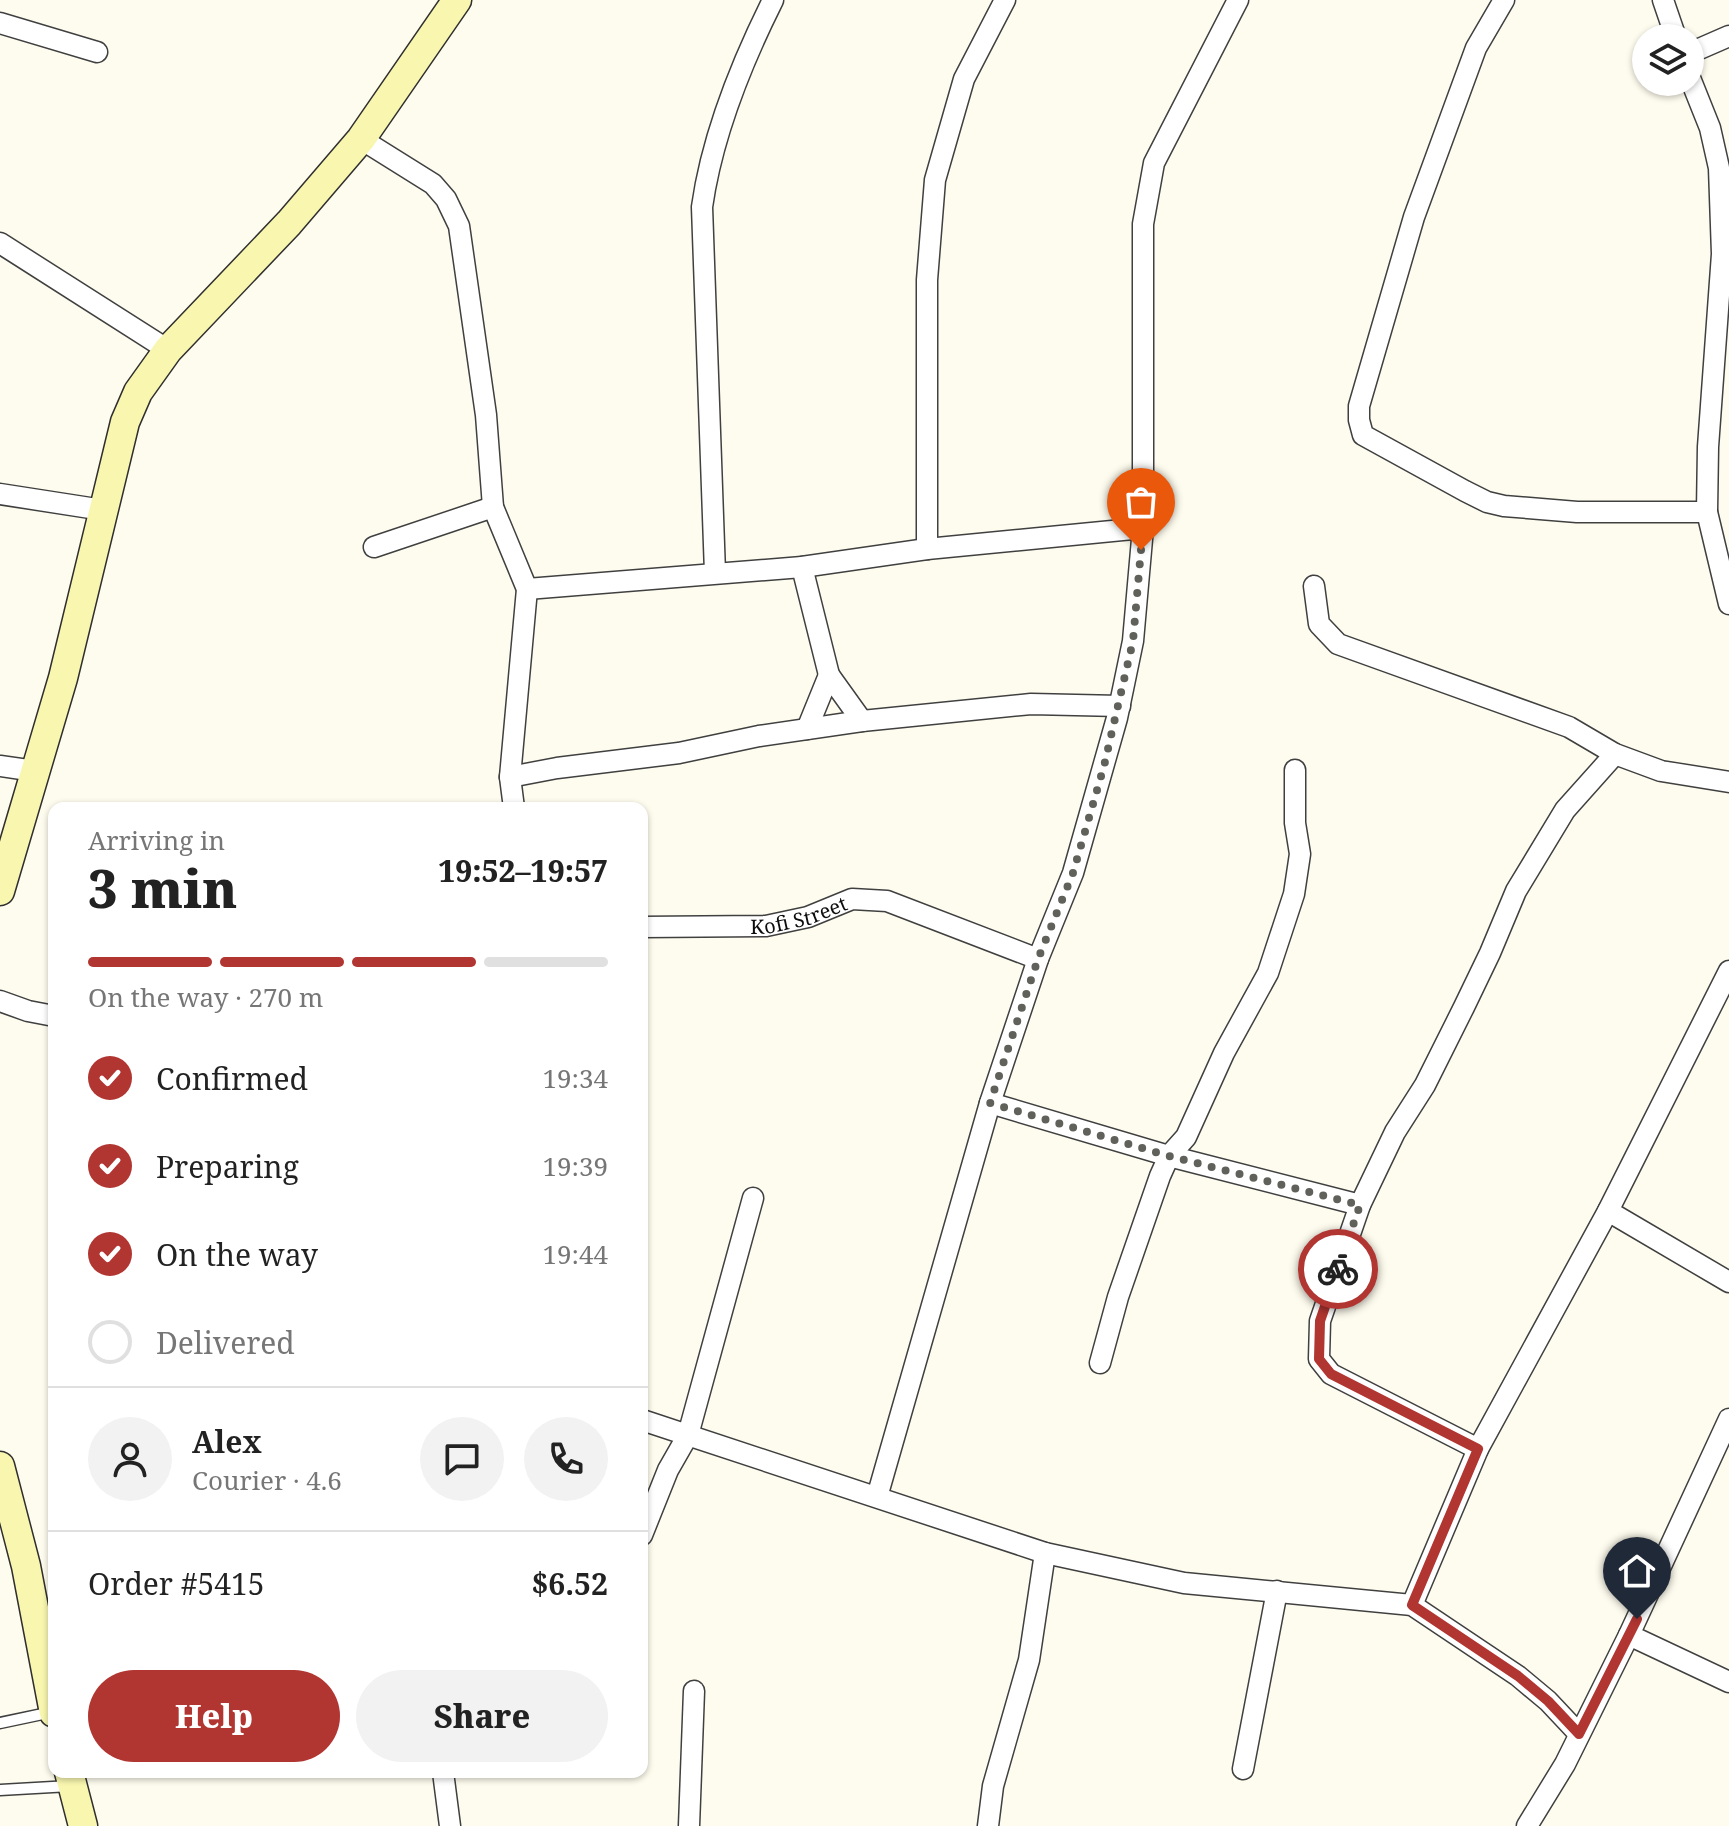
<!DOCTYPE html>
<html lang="en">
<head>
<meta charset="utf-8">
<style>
	body { margin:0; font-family:"Noto Serif",serif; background:#f2f2f2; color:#222; height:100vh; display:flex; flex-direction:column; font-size:30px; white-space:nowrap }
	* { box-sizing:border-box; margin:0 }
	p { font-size:26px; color:#767676 }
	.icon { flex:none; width:44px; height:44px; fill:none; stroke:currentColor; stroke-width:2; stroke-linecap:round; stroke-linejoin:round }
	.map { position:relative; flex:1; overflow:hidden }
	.details { position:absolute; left:48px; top:802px; width:600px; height:976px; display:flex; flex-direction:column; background:#fff; border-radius:16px; box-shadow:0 2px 6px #0004 }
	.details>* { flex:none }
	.buttons { position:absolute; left:1632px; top:24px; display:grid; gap:16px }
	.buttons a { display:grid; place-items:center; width:72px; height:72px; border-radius:50%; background:#fff; box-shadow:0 2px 6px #0004; font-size:40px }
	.pin { position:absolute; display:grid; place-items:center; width:68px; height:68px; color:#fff; margin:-82px -34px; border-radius:50% 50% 50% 0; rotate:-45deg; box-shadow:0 0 8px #0007 }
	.pin .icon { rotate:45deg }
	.courier { position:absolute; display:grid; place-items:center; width:80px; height:80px; margin:-40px; border:6px solid #b13531; border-radius:50%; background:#fff; color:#222; box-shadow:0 2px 10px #0007 }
	.overview em { font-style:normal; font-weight:800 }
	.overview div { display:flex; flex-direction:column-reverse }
	.overview { display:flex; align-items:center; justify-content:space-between; height:136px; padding:0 40px }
	h1 { font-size:52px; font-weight:800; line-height:60px }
	.bar { display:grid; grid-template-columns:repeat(4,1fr); gap:12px 8px; align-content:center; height:96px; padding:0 40px }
	.bar i { height:10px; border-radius:6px; background:#e0e0e0 }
	.bar .current { background:#b13531 }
	.bar p { grid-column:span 4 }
	.line { display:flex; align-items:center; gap:20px; padding:0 40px; border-top:2px solid #e0e0e0 }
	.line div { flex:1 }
	.round { display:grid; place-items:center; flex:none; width:84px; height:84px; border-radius:42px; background:#f2f2f2 }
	ol { padding:0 40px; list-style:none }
	li { display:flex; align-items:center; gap:24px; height:88px }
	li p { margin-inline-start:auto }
	li .icon { padding:8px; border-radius:50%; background:#b13531; color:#fff; stroke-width:4 }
	li:last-child { color:#767676 }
	li i { width:44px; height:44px; border:4px solid #e0e0e0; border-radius:50% }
	.primary-button { display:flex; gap:16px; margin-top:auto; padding:16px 40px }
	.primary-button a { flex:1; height:92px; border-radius:48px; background:#b13531; color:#fff; font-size:32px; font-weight:800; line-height:92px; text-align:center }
	.primary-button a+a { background:#f2f2f2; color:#222 }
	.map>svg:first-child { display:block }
</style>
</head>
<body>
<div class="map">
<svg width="1729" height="1826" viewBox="0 0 1729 1826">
	<rect width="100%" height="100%" fill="#fefcee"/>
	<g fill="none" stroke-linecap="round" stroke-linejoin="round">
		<g stroke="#404040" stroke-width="13">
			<path id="lane" d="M0,1723L52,1712
				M0,1790L70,1786"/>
		</g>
		<g stroke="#404040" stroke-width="23">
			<g id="street">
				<path d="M1504,0L1476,48L1414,217L1359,406V420L1363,435L1465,491L1487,502L1504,506L1577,512H1707"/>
				<path d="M1663,0L1676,38"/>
				<path d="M0,23L97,52"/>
				<path d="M1690,53L1729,36"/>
				<path d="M1690,78L1710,128L1719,168L1722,254L1708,447L1707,512L1729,604"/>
				<path d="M361,139L433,184L446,199L459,226L486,415L493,507L527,589L510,777L514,808"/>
				<path d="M0,243L168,350"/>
				<path d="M0,494L103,510"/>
				<path d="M374,547L493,507"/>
				<path d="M927,549V280L935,180L964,79L1005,0"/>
				<path d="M802,567L829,675"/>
				<path d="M715,573L702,207C712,136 741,64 773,0"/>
				<path d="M1314,586L1319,624L1338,644L1569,727L1615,754L1661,771L1729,782"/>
				<path d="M527,589L802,567L927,549L1143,528"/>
				<path d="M807,729L829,675L862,721"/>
				<path d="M0,766L35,771"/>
				<path d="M510,777L557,768L679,753L759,736L862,721L1031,704L1120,706"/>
				<path id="s1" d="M642,927L766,926L808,917L852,899L887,901L1038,959"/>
				<path d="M0,1001L28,1011L54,1016"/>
				<path d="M990,1103L1169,1156L1360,1205"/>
				<path d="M1608,1211L1729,1282"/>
				<path d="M1100,1363L1118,1297L1160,1176L1169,1156L1186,1137L1224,1053L1268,973L1294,894L1300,854L1295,823V770"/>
				<path d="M642,1420L1045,1553L1184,1583L1412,1605L1518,1676L1548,1701L1579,1734"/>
				<path d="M1478,1449L1331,1374L1319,1359L1320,1321L1360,1205L1395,1132L1425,1085L1464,1007L1490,953L1516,891L1565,810L1615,754"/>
				<path d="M877,1497L990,1103L1038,959L1073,873L1117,718L1133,641L1143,528V224L1154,163L1238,0"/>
				<path d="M642,1535L668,1470L688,1435L753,1198"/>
				<path d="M1412,1605L1478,1449L1608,1211L1729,971"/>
				<path d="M1629,1635L1729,1682"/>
				<path d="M1243,1769L1277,1591"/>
				<path d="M443,1772L450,1826"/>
				<path d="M689,1826L694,1691"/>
				<path d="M988,1826L993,1786L1029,1660L1045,1553"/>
				<path d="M1527,1826L1565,1764L1629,1635L1729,1419"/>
			</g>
		</g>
		<g stroke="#2f2f2f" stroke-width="31">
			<path id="secondary" d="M0,891L63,678L125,422L138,392L168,350L289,223L361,139L457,0
				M0,1466L26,1566L54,1713
				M69,1772L83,1826"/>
		</g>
		<use href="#lane" stroke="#fff" stroke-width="10"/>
		<use href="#street" stroke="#fff" stroke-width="20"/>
		<use href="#secondary" stroke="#f8f6af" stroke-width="28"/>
	</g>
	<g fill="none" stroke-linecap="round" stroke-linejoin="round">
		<path stroke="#61615c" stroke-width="8" stroke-dasharray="0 14.4" d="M1141,550L1133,641L1104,766L1073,873L1038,959L990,1103L1169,1156L1360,1205L1338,1269"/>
		<path stroke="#b13531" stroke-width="10" d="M1338,1269L1320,1321L1319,1359L1331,1374L1478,1449L1412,1605L1518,1676L1548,1701L1579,1734L1637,1619"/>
	</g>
	<g text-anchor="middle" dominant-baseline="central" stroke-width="8" stroke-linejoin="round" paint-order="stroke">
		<g font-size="20" fill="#0d0d0d" stroke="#fff">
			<text stroke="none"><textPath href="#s1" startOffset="158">Kofi Street</textPath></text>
		</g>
	</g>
</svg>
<div class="buttons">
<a><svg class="icon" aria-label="layers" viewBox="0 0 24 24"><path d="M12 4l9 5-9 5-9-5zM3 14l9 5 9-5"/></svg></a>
</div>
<div class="pin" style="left:1141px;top:550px;background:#ea580c"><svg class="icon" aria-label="bag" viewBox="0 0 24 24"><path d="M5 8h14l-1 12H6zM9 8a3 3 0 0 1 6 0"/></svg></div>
<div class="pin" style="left:1637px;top:1619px;background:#1f2937"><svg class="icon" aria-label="home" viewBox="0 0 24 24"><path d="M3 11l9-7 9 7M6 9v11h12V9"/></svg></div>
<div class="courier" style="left:1338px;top:1269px"><svg class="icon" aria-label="bike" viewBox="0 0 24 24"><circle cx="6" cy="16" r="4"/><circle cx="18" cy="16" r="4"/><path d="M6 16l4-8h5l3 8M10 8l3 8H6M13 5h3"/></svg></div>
<section class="details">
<div class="overview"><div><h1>3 min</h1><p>Arriving in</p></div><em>19:52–19:57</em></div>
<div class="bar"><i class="current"></i><i class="current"></i><i class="current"></i><i></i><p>On the way · 270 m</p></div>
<ol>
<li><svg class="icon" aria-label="check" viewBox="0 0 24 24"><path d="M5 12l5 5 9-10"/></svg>Confirmed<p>19:34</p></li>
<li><svg class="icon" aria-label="check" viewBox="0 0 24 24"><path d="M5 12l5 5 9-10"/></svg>Preparing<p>19:39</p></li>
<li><svg class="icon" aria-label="check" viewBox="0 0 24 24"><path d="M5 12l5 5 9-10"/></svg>On the way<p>19:44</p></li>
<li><i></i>Delivered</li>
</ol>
<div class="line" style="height:144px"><a class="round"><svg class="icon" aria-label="person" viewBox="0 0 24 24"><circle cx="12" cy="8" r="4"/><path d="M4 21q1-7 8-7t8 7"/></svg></a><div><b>Alex</b><p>Courier · 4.6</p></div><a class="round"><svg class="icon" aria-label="chat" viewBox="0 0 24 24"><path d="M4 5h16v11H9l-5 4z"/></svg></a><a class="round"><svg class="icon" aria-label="phone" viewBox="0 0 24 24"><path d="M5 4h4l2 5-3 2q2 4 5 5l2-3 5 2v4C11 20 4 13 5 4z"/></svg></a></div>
<div class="line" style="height:104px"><div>Order #5415</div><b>$6.52</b></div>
<div class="primary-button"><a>Help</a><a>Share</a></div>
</section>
</div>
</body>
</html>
